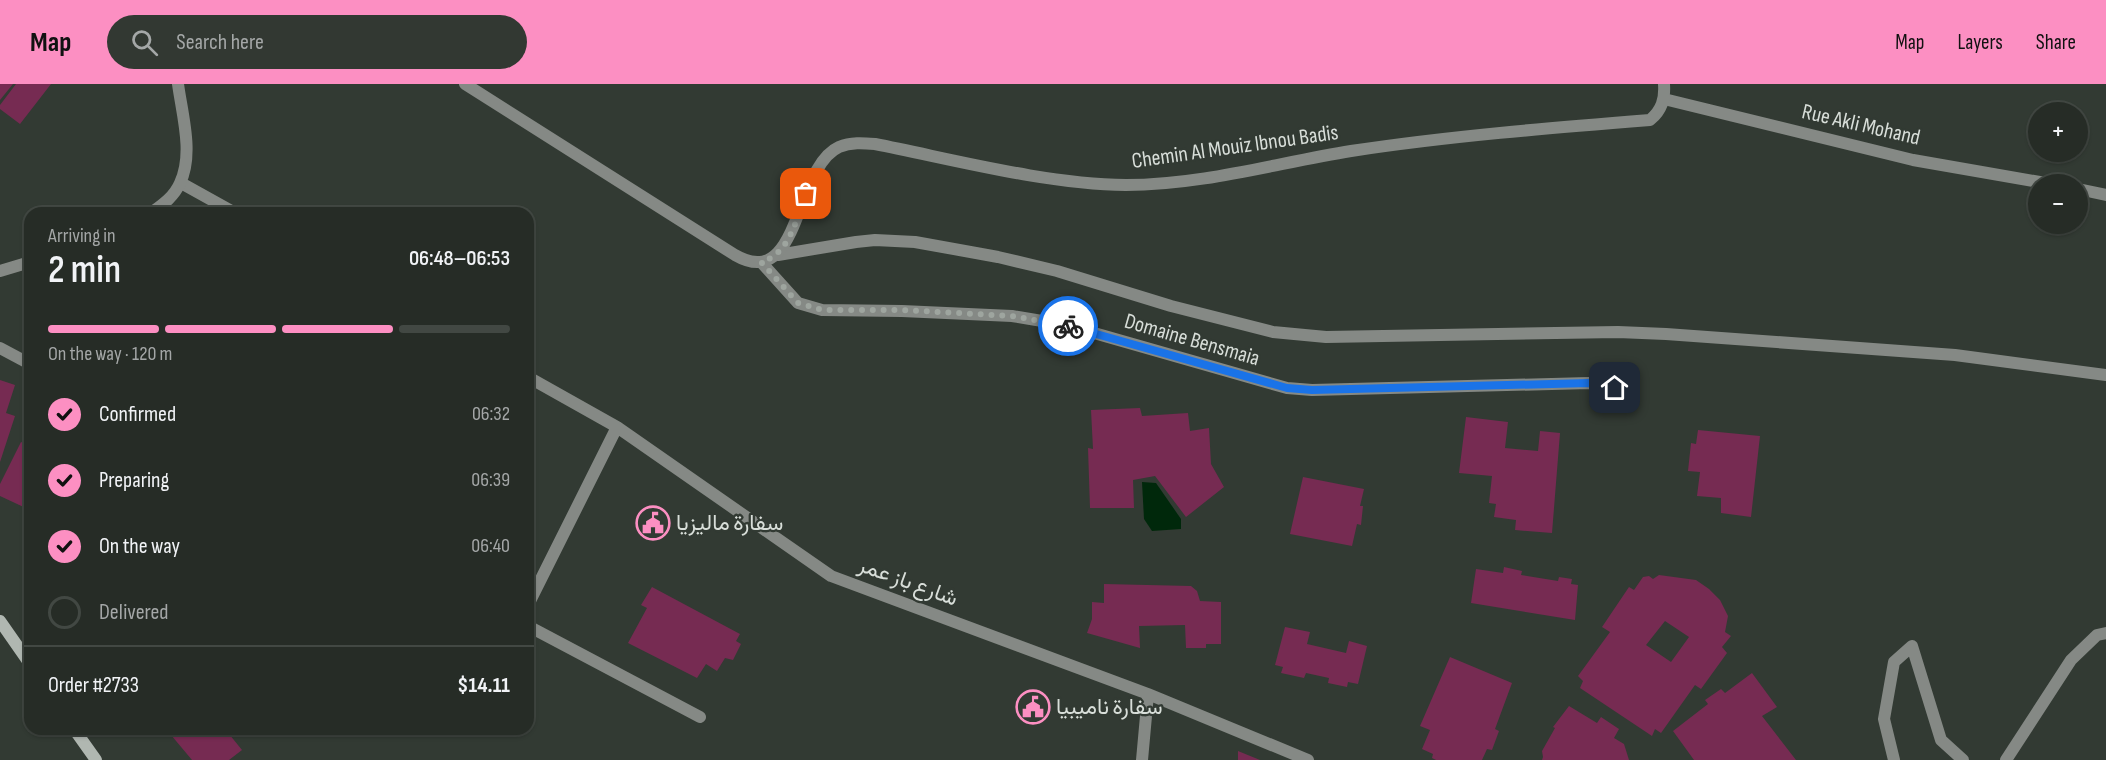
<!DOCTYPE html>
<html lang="en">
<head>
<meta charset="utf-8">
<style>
	body { margin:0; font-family:"Sofia Sans Condensed",Vazirmatn,sans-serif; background:#323832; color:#f1f3f6; height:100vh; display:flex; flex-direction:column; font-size:22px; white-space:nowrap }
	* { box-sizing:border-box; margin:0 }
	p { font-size:20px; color:#a4a7a7 }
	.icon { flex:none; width:33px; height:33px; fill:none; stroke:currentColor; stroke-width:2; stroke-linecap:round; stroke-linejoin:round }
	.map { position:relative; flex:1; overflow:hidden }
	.details { position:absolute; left:24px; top:123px; width:510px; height:528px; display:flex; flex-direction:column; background:#262c26; border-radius:18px; box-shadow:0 2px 4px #0004,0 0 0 2px #424843 }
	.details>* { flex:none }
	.fabs { position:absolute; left:2028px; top:18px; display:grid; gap:12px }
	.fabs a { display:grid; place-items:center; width:60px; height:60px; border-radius:50%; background:#262c26; box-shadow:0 2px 4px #0004,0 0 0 2px #424843; font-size:30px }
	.pin { position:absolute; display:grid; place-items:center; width:51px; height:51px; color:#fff; margin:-26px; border-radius:12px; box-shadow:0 3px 9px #0006 }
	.courier { position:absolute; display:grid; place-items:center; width:60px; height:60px; margin:-30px; border:4px solid #1a73e8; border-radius:50%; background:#fff; color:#222; box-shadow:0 2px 8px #0007 }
	.headline em { font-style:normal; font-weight:600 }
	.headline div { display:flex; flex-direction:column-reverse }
	.headline { display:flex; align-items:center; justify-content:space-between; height:102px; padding:0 24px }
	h1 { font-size:39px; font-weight:600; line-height:45px }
	.bar { display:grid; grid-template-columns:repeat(4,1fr); gap:9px 6px; align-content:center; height:72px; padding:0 24px }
	.bar i { height:8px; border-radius:4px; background:#424843 }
	.bar .current { background:#fc8fc2 }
	.bar p { grid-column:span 4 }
	.line { display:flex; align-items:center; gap:15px; padding:0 24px; border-top:2px solid #424843 }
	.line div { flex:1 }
	ol { padding:0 24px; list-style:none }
	li { display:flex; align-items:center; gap:18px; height:66px }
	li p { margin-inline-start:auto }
	li .icon { padding:6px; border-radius:50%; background:#fc8fc2; color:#111; stroke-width:4 }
	li:last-child { color:#a4a7a7 }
	li i { width:33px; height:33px; border:3px solid #424843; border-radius:50% }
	header { display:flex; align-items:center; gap:36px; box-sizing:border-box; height:84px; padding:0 30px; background:#fc8fc2; color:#111 }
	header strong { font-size:28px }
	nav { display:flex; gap:33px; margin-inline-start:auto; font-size:21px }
	.search { width:420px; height:54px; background:#323832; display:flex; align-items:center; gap:15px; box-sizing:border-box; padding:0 21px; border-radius:33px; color:#a4a7a7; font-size:22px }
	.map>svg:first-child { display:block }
</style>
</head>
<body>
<header>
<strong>Map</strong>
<div class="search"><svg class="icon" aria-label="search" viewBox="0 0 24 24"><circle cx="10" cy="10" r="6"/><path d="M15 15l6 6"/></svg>Search here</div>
<nav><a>Map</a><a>Layers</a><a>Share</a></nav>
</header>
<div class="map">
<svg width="2106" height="676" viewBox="0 0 2106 676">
	<rect width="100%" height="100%" fill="#323a33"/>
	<path fill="#00280b" d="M1142,398L1156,399L1181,435V445L1152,447L1144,435Z"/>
	<path fill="#762b52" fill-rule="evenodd" d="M0,0H13L0,16Z
		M16,0H51L20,40L0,25V21Z
		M0,296L15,301L6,329L15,332L0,378Z
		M1140,324L1142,332L1188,329L1190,347L1209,344L1211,380L1224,403L1186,433L1155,392L1133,396L1134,424H1090L1088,364L1093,365L1091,326Z
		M1466,333L1508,338L1505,364L1538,367L1540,347L1560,349L1552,449L1515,446L1516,436L1494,433L1496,420L1489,419L1492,392L1459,389Z
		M1698,346L1760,352L1751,433L1721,429V414L1697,412L1700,388L1688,387L1691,359L1696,360Z
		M21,358L30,362V426L0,412V400Z
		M1303,393L1364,405L1360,422H1363L1361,441L1357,440L1352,462L1290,450Z
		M1504,483L1522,487L1521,491L1558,497L1559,493L1572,495L1571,500L1578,501L1575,536L1471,519L1476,485L1503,489Z
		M1659,491L1696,496L1709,505L1720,516L1728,532L1725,548L1731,552L1722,563L1727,569L1701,605L1695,601L1661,649L1655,645L1652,652L1580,604L1583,597L1578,592L1610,548L1602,543L1629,503L1634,506L1643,493L1649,492L1653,495ZM1665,537L1689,553L1671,578L1646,561Z
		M1104,500L1191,502L1197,507L1200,517L1221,518V560H1206V564H1186L1185,541L1139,542L1140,564L1087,549L1092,535V518L1104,519Z
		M652,503L740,550L736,557L741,560L733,576L725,574L717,587L706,580L697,594L628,559L647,524L641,521Z
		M1285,543L1310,548L1307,560L1346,569L1349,557L1367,562L1358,600L1348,598L1347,603L1328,599L1329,594L1306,589L1304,594L1281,589L1283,583L1275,581Z
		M1450,573L1512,599L1495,645L1499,647L1492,666L1487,665L1482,676H1436L1432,674L1433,670L1422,665L1430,646L1420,642Z
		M1752,589L1777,623L1762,632L1796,676H1694L1673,647L1708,620L1705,616L1721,605L1725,609Z
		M1569,622L1597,639L1601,633L1619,645L1614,654L1624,660L1629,676H1542L1543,673L1542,667L1555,644L1553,643Z
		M166,645H225L242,666L229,676H192Z
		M1238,667L1260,676H1238Z"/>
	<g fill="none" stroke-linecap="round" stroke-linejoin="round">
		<path stroke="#858985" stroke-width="12" d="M1664,15L1913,76L2051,100
			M181,99L235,129
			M2078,105L2106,111
			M778,171L856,158L875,156L915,158L998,173L1057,187L1171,222L1273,248L1326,253L1618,248L1666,250L1955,271L2106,291
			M761,178L798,219L822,226L902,227L1012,232L1066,241L1287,304L1312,306L1589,299L1615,304L1632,310
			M0,264L30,280
			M528,293L617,343L831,492L1148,610L1308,676
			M528,521L617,343
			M528,542L700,633
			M1142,676L1148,610
			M1894,676L1884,635L1894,578L1912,562L1941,656L1963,676
			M2006,676L2071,576L2097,551L2106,549"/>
		<path stroke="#858985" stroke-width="12" d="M465,0L735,171C801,209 794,83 839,63C851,58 863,59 875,60C956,76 1045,100 1126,101C1202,101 1277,79 1351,67C1450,52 1550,44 1650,36C1662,26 1665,15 1664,0
			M151,129C162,121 174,113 180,99C194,70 182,30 178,0
			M0,187L30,178"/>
		<path stroke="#b0b7b1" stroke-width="12" d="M0,537L30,580
			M74,645L96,676"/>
	</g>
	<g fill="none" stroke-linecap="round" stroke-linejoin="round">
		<path stroke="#9ea59f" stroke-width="6" stroke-dasharray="0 10.8" d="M806,110C796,135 790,170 761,178L798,219L822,226H902L1012,232L1068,242"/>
		<path stroke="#1a73e8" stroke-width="8" d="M1068,242L1287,304L1312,306L1589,299L1615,304"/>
	</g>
	<defs>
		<g id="civic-ring" transform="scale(1.725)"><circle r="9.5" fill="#323a33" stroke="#fc8fc2" stroke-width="1.5"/><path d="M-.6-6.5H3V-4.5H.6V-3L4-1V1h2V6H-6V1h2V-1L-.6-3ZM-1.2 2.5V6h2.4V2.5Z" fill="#fc8fc2"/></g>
	</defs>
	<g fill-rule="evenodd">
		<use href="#civic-ring" x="653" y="439"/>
		<use href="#civic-ring" x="1033" y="623"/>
	</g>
	<g text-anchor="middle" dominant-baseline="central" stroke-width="4.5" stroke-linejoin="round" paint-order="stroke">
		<g font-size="22" fill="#d8ded9" stroke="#323a33">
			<text transform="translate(1861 41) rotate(13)">Rue Akli Mohand</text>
			<text transform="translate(1235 63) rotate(-8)">Chemin Al Mouiz Ibnou Badis</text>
			<text transform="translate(1192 256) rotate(16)">Domaine Bensmaia</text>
			<text transform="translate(908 498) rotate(20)">شارع باز عمر</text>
		</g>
		<g font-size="22" fill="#d8ded9" stroke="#323a33" text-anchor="start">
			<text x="676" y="439">سفارة ماليزيا</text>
			<text x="1056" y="623">سفارة ناميبيا</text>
		</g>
	</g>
</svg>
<div class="fabs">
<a>+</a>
<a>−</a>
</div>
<div class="pin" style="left:806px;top:110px;background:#ea580c"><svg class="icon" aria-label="bag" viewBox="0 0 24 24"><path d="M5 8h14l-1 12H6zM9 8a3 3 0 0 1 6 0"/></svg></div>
<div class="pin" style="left:1615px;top:304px;background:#1f2937"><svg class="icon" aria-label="home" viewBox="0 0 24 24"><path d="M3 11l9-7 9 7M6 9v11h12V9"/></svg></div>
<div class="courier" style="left:1068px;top:242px"><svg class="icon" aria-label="bike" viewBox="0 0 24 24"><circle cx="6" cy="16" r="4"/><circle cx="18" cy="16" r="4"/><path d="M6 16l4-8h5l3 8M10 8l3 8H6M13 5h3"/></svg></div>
<section class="details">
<div class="headline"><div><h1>2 min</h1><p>Arriving in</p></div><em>06:48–06:53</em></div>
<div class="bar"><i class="current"></i><i class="current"></i><i class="current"></i><i></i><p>On the way · 120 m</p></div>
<ol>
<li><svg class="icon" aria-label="check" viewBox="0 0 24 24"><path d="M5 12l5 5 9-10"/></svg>Confirmed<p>06:32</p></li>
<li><svg class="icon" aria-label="check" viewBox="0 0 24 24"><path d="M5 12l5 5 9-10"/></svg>Preparing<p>06:39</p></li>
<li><svg class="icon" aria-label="check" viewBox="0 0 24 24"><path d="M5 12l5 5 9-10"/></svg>On the way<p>06:40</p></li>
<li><i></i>Delivered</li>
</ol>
<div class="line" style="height:78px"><div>Order #2733</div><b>$14.11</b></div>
</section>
</div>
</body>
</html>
